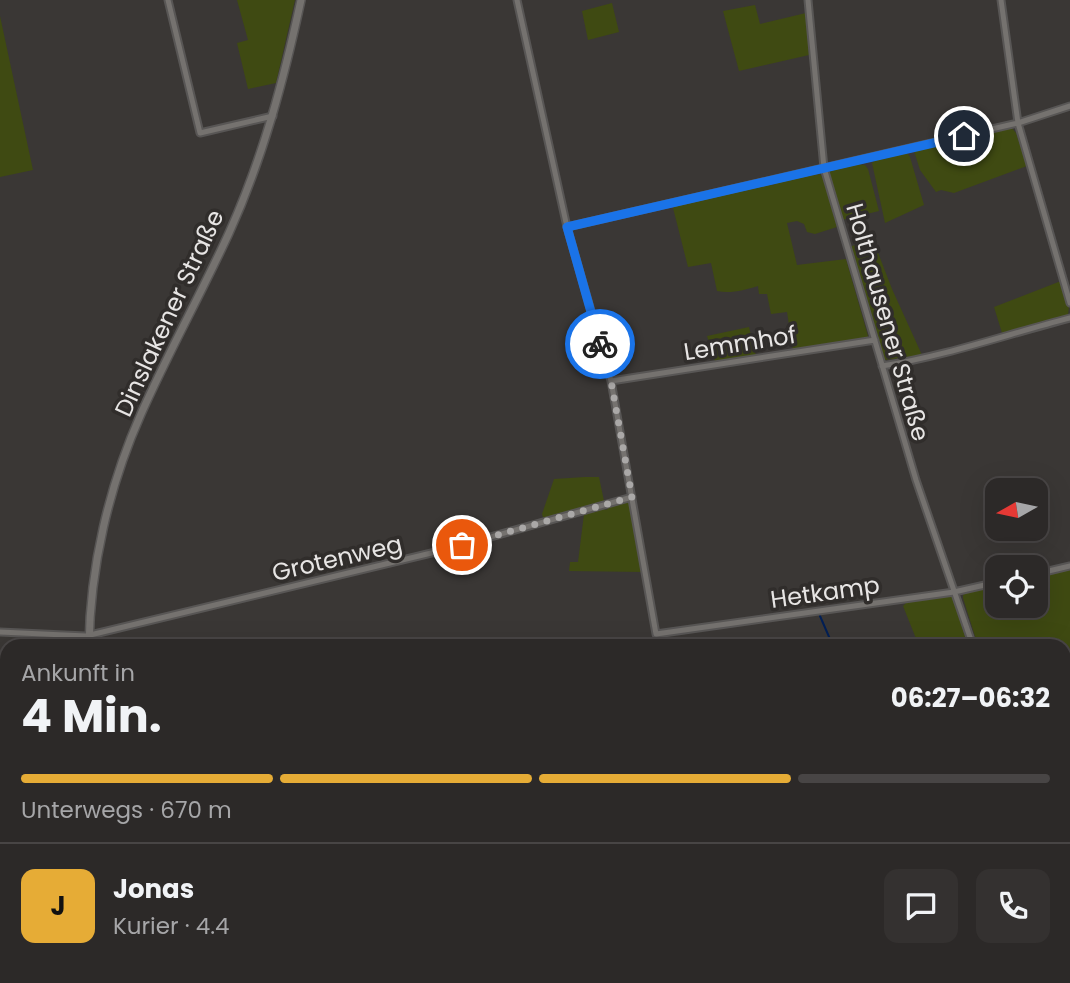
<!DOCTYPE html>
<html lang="de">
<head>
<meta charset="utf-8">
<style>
	body { margin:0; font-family:Poppins,sans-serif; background:#343130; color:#f1f3f6; height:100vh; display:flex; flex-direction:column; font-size:26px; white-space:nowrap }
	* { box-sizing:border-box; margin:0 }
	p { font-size:23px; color:#a6a6a8 }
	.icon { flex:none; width:38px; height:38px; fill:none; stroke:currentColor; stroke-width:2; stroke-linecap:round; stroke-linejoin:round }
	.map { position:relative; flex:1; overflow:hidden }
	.details { position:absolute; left:0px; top:639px; width:1071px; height:345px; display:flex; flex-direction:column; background:#2c2928; border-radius:21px 21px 0 0; box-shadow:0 7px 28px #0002,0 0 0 2px #484545 }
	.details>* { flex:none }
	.needle { width:46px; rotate:261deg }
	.tools { position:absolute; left:985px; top:478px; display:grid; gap:14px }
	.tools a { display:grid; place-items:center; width:63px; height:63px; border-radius:14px; background:#2c2928; box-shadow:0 7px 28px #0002,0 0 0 2px #484545; font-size:35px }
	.pin { position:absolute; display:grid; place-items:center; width:60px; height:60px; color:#fff; margin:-30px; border:4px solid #fff; border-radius:50%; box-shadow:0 2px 7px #0007 }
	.courier { position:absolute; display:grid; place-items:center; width:70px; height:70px; margin:-35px; border:5px solid #1a73e8; border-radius:50%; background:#fff; color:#222; box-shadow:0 2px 9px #0007 }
	.headline em { font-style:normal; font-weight:700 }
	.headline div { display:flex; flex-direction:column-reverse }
	.headline { display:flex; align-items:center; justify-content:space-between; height:119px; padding:0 21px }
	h1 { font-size:46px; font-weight:700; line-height:52px }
	.bar { display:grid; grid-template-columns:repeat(4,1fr); gap:10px 7px; align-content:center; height:84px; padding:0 21px }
	.bar i { height:9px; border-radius:5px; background:#484545 }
	.bar .on { background:#e6ac36 }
	.bar p { grid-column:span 4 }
	.line { display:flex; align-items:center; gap:18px; padding:0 21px; border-top:2px solid #484545 }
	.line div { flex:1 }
	.round { display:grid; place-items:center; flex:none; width:74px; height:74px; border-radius:14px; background:#343130 }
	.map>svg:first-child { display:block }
</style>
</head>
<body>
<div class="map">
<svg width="1070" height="983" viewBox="0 0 1070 983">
	<rect width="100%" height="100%" fill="#3a3735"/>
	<path fill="#3f4a12" d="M237,0H295L276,83L248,89L237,43L248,40Z
		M612,3L619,32L588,40L582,11Z
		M755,5L760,24L806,13L809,55L739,71L723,11Z
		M0,16L33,170L0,177Z
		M1011,127L1016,133L1027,166L954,193L941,190L936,192L920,170L914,151Z
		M905,153L908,154L910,157L924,205L885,223L872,163L877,159Z
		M856,164L865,165L868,169L879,211L842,220L829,173L831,171Z
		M820,174L824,180L837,227L815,234L807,232L804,224L797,221L787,223L797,265L846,259L868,336L866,339L793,350L787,312L771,314L767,294H759L758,286C744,290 731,294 717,291L711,263L688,267L673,208L674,206L771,183L773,186L775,182Z
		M868,241L870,251L877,250L892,289L922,355L884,360L882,357L849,247Z
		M1061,281L1069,307L1068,315L1002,333L994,307Z
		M749,327L756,356L715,361L707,336Z
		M585,477H599L604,501L545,518L543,517L542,514L554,479Z
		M624,501L630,504L643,572L569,571L570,562H578L584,514L604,508L605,510L608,509V507Z
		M1070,569V946L1067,947L1064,941V646H978L963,598V595L967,593L997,585L998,606H1036V576Z
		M952,595L968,646H919L903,606L908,601Z
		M7,903V976L26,977L28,983H0V906Z
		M778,976L868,977L869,983H758Z
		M484,977V976L537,977L536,983H485Z"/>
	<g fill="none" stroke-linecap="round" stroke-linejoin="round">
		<path stroke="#021f55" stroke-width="2" d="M820,616L833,646
			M873,976L875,983"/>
		<g stroke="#585655" stroke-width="9">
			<path id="minor" d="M168,0L200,133L273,116
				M517,0L567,227L611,381L656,634L954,592L998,582
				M808,0L824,168L916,480L973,646
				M1001,0L1018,123L1070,303
				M567,227L1018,123L1070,106
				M882,366C946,356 1008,334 1070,318
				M611,381L875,340
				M1036,574L1070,566
				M0,632L86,636L448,549L632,497
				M0,903L7,900
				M1064,947L1070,959"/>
		</g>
		<g stroke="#585655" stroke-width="10">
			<path id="secondary" d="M89,646C90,567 109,486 141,414C168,353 201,294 229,233C263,158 284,79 301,0
				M112,976L113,983"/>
		</g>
		<use href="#minor" stroke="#75726f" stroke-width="5"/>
		<use href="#secondary" stroke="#75726f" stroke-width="7"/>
	</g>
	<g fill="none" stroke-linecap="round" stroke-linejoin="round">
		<path stroke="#aaa8a7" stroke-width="7" stroke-dasharray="0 12.6" d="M462,545L632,497L611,381L600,344"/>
		<path stroke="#1a73e8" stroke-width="9" d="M600,344L567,227L964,136"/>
	</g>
	<g text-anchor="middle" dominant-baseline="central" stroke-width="7" stroke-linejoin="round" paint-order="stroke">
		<g font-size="24" fill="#e7e5e4" stroke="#302d2b">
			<text transform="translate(169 313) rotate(-65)">Dinslakener Straße</text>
			<text transform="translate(888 322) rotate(74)">Holthausener Straße</text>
			<text transform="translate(740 343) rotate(-9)">Lemmhof</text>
			<text transform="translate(337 558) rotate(-13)">Grotenweg</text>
			<text transform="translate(825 592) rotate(-8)">Hetkamp</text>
		</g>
	</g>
</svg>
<div class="tools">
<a><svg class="needle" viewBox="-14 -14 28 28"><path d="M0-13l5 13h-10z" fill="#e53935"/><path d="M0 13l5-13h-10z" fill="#a6a6a8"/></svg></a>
<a><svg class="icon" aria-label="locate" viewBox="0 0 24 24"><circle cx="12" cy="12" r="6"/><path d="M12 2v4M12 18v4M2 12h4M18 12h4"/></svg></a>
</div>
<div class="pin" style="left:462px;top:545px;background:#ea580c"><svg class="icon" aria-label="bag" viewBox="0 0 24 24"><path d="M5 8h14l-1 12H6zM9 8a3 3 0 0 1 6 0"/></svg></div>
<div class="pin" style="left:964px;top:136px;background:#1f2937"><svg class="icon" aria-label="home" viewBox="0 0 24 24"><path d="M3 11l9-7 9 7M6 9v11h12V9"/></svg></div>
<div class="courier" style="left:600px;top:344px"><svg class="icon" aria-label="bike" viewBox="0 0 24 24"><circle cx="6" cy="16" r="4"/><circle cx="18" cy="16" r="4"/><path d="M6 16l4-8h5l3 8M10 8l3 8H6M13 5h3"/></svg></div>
<section class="details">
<div class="headline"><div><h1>4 Min.</h1><p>Ankunft in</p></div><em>06:27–06:32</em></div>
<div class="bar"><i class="on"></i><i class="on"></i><i class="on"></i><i></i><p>Unterwegs · 670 m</p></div>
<div class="line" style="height:126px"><b class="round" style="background:#e6ac36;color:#111">J</b><div><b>Jonas</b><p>Kurier · 4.4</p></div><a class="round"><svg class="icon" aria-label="chat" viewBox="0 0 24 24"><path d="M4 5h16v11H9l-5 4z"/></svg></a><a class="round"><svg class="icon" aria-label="phone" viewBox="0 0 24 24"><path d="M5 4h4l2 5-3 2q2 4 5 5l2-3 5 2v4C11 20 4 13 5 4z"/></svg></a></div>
</section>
</div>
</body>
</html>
